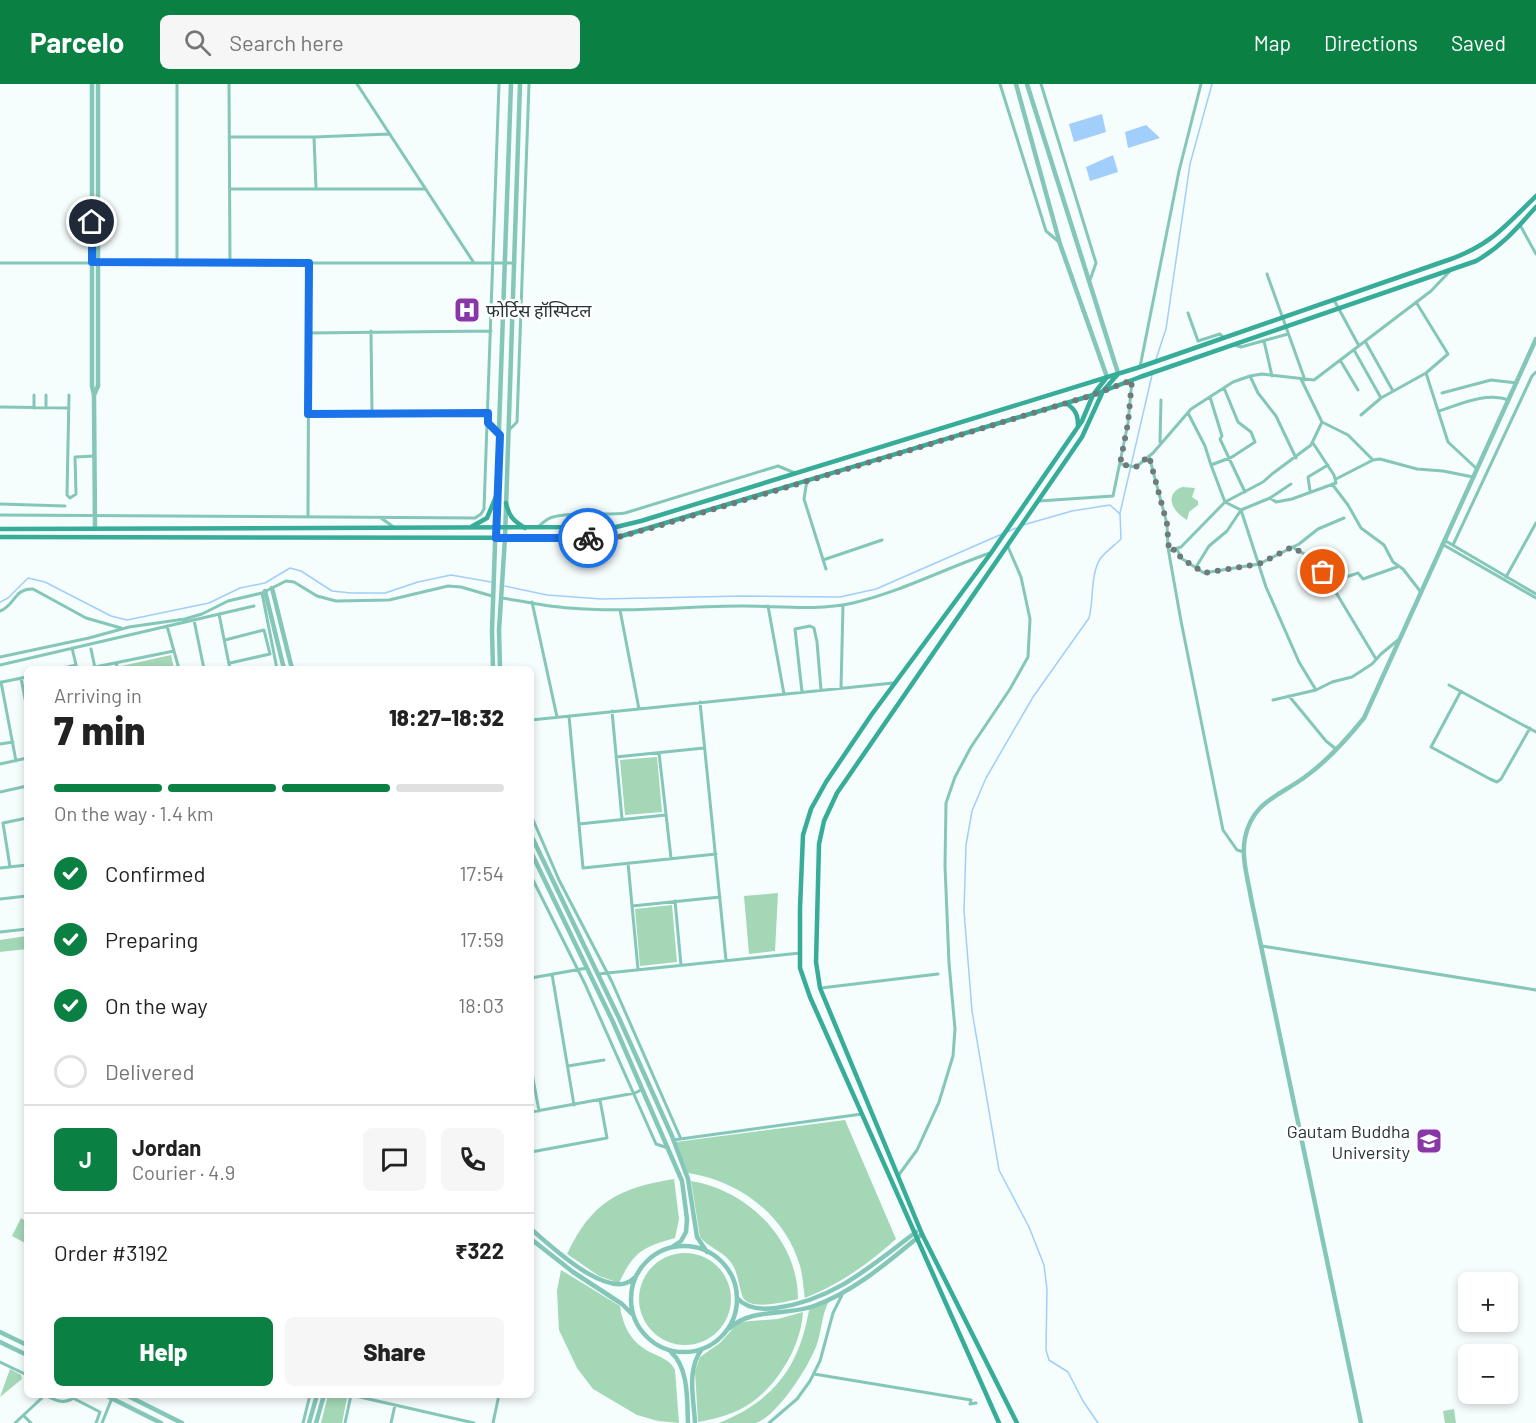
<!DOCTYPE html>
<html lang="en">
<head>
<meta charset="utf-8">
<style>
	body { margin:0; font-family:Barlow,"Noto Sans Devanagari",sans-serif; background:#f6f6f6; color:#222; height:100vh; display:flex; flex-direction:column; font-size:22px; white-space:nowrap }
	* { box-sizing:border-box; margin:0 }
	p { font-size:20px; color:#767676 }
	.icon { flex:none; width:33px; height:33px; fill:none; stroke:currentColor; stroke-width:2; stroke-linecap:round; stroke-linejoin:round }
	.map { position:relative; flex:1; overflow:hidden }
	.details { position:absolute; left:24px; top:582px; width:510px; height:732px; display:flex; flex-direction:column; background:#fff; border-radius:9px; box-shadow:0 3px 9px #0003 }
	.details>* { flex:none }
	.fabs { position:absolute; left:1458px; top:1188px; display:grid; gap:12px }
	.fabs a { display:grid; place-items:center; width:60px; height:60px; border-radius:9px; background:#fff; box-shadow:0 3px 9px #0003; font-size:30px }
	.pin { position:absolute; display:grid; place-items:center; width:51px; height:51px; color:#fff; margin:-26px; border:3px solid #fff; border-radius:50%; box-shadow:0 2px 6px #0007 }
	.courier { position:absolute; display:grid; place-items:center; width:60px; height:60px; margin:-30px; border:4px solid #1a73e8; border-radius:50%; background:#fff; color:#222; box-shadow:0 2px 8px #0007 }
	.summary em { font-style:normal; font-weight:800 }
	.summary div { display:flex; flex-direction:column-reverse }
	.summary { display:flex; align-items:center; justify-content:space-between; height:102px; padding:0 30px }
	h1 { font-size:39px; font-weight:800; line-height:45px }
	.bar { display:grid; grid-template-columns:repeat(4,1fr); gap:9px 6px; align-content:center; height:72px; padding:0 30px }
	.bar i { height:8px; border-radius:4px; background:#e0e0e0 }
	.bar .selected { background:#0b8043 }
	.bar p { grid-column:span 4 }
	.line { display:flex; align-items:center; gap:15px; padding:0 30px; border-top:2px solid #e0e0e0 }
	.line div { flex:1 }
	.round { display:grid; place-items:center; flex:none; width:63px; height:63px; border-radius:9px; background:#f6f6f6 }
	ol { padding:0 30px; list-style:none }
	li { display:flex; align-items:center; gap:18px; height:66px }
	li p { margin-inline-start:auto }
	li .icon { padding:6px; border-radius:50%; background:#0b8043; color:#fff; stroke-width:4 }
	li:last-child { color:#767676 }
	li i { width:33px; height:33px; border:3px solid #e0e0e0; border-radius:50% }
	.cta { display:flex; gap:12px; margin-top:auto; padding:12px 30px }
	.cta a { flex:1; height:69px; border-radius:9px; background:#0b8043; color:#fff; font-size:24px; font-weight:800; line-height:69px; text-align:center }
	.cta a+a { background:#f6f6f6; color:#222 }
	header { display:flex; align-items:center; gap:36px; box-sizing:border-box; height:84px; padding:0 30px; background:#0b8043; color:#fff }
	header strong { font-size:28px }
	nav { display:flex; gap:33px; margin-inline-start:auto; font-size:21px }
	.search { width:420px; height:54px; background:#f6f6f6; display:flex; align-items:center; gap:15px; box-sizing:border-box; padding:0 21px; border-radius:9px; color:#767676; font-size:22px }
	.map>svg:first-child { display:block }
</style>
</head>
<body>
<header>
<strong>Parcelo</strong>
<div class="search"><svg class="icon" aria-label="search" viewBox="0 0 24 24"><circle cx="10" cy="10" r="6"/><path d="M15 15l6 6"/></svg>Search here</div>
<nav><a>Map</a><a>Directions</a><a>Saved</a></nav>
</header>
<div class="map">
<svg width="1536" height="1339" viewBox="0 0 1536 1339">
	<rect width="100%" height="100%" fill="#f6fdfd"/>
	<path fill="#a3d7b6" d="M1182,403L1195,404L1192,413L1198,417V421L1189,428L1187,436C1173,428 1163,411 1182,403Z
		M171,571L174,585H121V582Z
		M657,673L662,728L625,731L620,676Z
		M778,809L775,867L749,870L744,812Z
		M672,821L677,878L640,882L635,825Z
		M27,852V865L0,868V856Z
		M845,1036L896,1155C868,1180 840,1200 805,1214C803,1203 803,1192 800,1182C785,1131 740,1097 688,1089L676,1058Z
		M674,1095L679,1135L675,1154C643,1163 634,1167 619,1199L599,1192L567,1170C592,1118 618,1104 674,1095Z
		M691,1097C747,1106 798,1155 798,1215C784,1218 746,1228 742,1211C738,1199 738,1186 729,1176C720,1166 708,1163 700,1153Z
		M21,1134L27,1138V1160L12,1152Z
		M639 1215a46 46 0 1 1 92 0a46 46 0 1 1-92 0Z
		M561,1186L620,1222C623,1243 632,1260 652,1269C662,1274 670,1276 675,1286L679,1339L658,1337L637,1331L593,1305L577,1284L559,1246L557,1207Z
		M829,1217C822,1230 822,1243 818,1257C812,1278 778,1332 756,1339C746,1339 730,1339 719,1339C773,1317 799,1284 809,1226Z
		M803,1228C801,1262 779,1299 751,1319C735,1330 716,1335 698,1338L695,1287L700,1273L720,1259L739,1238L778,1235Z
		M10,1285L21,1291L22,1295L0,1313Z
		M328,1311L347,1314L342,1339H321Z
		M1454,1325L1456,1339H1445L1443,1327Z"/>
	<path fill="#a1cefa" d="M1102,30L1106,48L1074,58L1069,40Z
		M1146,41L1160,54L1128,64L1125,48Z
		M1113,71L1118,88L1090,97L1086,83Z"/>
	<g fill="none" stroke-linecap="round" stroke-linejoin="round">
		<path stroke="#a1cefa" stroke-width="1.5" d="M1156,275L1166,245L1190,80L1212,0
			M1120,429L1152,291
			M1023,441L1072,427L1110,421L1120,430L1121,455C1115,461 1105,468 1100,475C1090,492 1094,516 1089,534L1033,613L986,694L972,727L966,761L964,827L972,927L999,1086L1029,1143L1044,1181L1047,1205L1046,1266L1049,1276L1068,1288L1083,1317L1098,1339
			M1007,448L1016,444
			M505,502L547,511L602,515L742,512L840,513L876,505L1002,450
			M0,518L8,514L28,494L45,498L111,532L127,536L209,519L240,504L265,499L290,484L301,487L332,507L351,509H385L418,498L451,491L491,498"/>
		<path stroke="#84c7b9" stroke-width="3" d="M229,0L230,178
			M357,0L474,179
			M1000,0L1046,147L1059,158
			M1041,0L1096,179L1090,196
			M230,53H314L389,50
			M314,53L316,105
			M230,105H426
			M1520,141L1536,170
			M177,178V0
			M0,179H91
			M98,179H514
			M1267,190L1305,296
			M1334,216L1359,262
			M1188,229L1198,257L1220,250L1224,254
			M371,247L372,329
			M308,249L491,247
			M1264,257L1272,292
			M1365,257L1393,307
			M1235,261L1241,263L1288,250
			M1354,266L1381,314
			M1340,276L1358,306
			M1140,283L1179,87L1201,0
			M1426,289L1448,358L1477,385
			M1250,292L1258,309L1276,332L1296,374
			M1301,295L1322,338L1348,351L1373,376
			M1442,309L1491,296L1517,299
			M69,311L67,411L70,414L76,410L75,373L95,372
			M1210,313L1222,352L1220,355L1245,408
			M0,323L69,324
			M34,324V311
			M46,324V311
			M1439,327C1461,320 1486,308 1509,316
			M1188,329L1205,362L1211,381L1232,373L1255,358L1251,348L1238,338L1224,304
			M308,330L488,329
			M1361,331L1381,314L1426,289L1448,270L1416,218
			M488,339L499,350
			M509,346L517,338L529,0
			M1160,358L1161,316
			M1149,372L1167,440L1168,464L1181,537L1223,746L1237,766L1244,768
			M1120,380L1136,383L1153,369L1191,325L1233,298L1250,292L1262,290L1314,296L1431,207L1450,187
			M1211,381L1225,418L1241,426L1266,503L1299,578L1316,606
			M1336,395L1373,376L1380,375L1417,385L1443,387L1473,393
			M807,396L804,415L826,485
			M1332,400L1348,421L1361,444L1384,461L1393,478L1403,485L1420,507
			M1310,407L1308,393L1328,381
			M1270,414L1276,418L1292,415L1336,399L1334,391L1313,359
			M1039,417L1113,412L1128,339L1132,296
			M0,420L65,422
			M0,431L475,434L481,430L484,425L499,0
			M308,433L309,180
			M381,434L395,444
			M538,443C543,439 547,434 553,433C572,427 604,432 625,429L778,382L795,389
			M1444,456L1536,510
			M1442,460L1536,514
			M1453,461L1532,292L1536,288
			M1292,463L1308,472L1323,487L1376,575
			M1177,465L1181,474L1204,489L1259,480L1299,460L1318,445L1344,434
			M1169,467L1181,463L1225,418L1263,398L1272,390L1311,361L1322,338
			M823,476L882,456
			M1196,483L1209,462L1227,447L1241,426L1270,414L1291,400
			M1327,493L1344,487L1346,493L1358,489L1363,495L1397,483
			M1506,493L1536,439
			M262,509L277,585
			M501,514C524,517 547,523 569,524C627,529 685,522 743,522C779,522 817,527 853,519C900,508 944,485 990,469
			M532,518L557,633
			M768,522L784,610
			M620,526L639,625
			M0,527C15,522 14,504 33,505L86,534L121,544
			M219,530L230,585
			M194,536L204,585
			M167,542L179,585
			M225,556L264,546L270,570L230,579
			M72,564L77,585
			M91,565L95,584
			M0,573L89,554L129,543L185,535L202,530L228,517L262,509L286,497L294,498L317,512L336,517L389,516L448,502L461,503L492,512
			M116,579L118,585
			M0,581L254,522
			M95,583L174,567
			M59,585L76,581
			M21,594L27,625
			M1,598L16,677
			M2,598L27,593
			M1449,601L1536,648
			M841,604L843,521
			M1461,607L1431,663L1490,695L1497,698L1501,695L1530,644
			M802,608L795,545L810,542L814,544L817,558L821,606
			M1289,612L1326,657L1336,665
			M1273,616L1316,606L1332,598L1352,593L1372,580L1381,570L1398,556
			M700,618L726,876
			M612,627L622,735
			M569,632L583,784L716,770
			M531,636L893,599
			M0,660L13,658
			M659,669L671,774
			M616,673L704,664
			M0,680L27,674
			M0,708L27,702
			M531,731L559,796L612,898L681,1055
			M579,740L666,731
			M628,779L638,885
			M10,783L3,739L27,734
			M0,784L27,781
			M531,792L585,900L656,1060L668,1064
			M0,815L27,812
			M675,817L681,881
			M632,822L720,813
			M0,848L27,845
			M1262,862L1536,906
			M552,890L574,1021
			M598,890L800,869
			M531,894L587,884
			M821,904L938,890
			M568,982L604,976
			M531,984L539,1027
			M531,1028L635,1009L641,1006
			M673,1056L862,1030
			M531,1068L607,1054L600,1016
			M898,1092L917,1066L939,1018L953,972L955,945L949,879L945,782L946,719L955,693L971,663L1010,605L1028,573L1030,535L1021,493L1008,463
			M0,1278L27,1291
			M814,1290L971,1316L970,1320L976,1319
			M67,1311L100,1328L96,1339
			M351,1311L474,1339
			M24,1332L31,1339
			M15,1339L45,1311C54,1316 64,1321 73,1314
			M102,1339L112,1314
			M303,1339L310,1311
			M345,1339L351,1311
			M391,1339L395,1321
			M493,1339L499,1311
			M769,1339L797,1315L810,1297L820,1277L833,1229L842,1211"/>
		<path stroke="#84c7b9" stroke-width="4.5" d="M92,0V302L94,311L95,445
			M1016,0L1060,160L1107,293
			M1027,0L1118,289
			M94,311L98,302V0
			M272,504L292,585
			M265,507L284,585
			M493,585L492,547L511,0
			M500,585L499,546L505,454L520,0
			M531,751L619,934L672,1052L688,1095L697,1153L707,1168
			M531,768L613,938L682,1097L687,1135L686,1148L681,1157L672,1163
			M531,1145C550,1161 610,1219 634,1194
			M531,1155L573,1188L622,1220L632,1230
			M631 1215a53 53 0 1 1 106 0a53 53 0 1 1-106 0Z
			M737,1214C747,1225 761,1226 776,1224C834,1216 871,1182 916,1148
			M730,1244C750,1224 787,1232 814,1222C854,1208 889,1177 922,1150
			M0,1248L27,1261
			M0,1258L27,1271
			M671,1268C689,1284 687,1317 688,1339
			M105,1311L161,1339
			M126,1311L182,1339
			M309,1339L317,1311
			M316,1339L324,1311
			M695,1339C694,1315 686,1286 702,1265
			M1361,1339L1251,814C1248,795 1241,773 1245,754C1252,718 1279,712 1305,693C1326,678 1347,655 1364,634L1536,255"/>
		<path stroke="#37ac98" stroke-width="4.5" d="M1066,319C1076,326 1078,331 1078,342
			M506,419C509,433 514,437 525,444
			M471,443L487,434L498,408
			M0,445L616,443L641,437L1140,283L1451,175C1492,160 1506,141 1536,112
			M0,453L615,454L1093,311L1140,293L1476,177C1501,163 1517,144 1536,123
			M999,1339L810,913L800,884V824L803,751L811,725L826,698L872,630L991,469L1082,337L1093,311L1107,293
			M1017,1339L922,1150L820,904L816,878L819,760L824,737L837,709L1082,353L1103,307L1118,290"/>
	</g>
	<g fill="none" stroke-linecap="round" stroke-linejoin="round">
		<path stroke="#6f7a7b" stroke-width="6" stroke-dasharray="0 10.8" d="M588,454H615L655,443L1093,311L1132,296L1128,339L1120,380L1136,383L1149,372L1167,440L1169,467L1176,465L1181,474L1204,489L1259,480L1292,463L1308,472L1323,488"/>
		<path stroke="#1a73e8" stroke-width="8" d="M92,138V178L309,179L308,330L488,329V339L500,351L496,454H588"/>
	</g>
	<defs>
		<g id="hospital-square" transform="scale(1.35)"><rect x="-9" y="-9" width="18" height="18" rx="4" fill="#8837a6" stroke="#fff"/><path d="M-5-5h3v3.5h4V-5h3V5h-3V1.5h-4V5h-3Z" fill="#fff"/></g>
		<g id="university-square" transform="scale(1.35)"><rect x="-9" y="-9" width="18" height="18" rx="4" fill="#8837a6" stroke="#fff"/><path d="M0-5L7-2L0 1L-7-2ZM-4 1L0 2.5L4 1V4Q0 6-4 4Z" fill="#fff"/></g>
	</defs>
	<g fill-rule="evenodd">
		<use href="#hospital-square" x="467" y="226"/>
		<use href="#university-square" x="1429" y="1057"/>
	</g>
	<g text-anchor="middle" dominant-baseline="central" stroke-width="5" stroke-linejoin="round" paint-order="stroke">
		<g font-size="18" fill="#273435" stroke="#fff" text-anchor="start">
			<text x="486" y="226">फोर्टिस हॉस्पिटल</text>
			<text x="1410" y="1047" text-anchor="end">Gautam Buddha<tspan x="1410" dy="21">University</tspan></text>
		</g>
	</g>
</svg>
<div class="fabs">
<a>+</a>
<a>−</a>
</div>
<div class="pin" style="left:1323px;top:488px;background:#ea580c"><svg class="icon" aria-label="bag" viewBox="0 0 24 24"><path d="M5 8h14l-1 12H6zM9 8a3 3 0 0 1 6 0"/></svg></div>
<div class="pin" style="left:92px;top:138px;background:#1f2937"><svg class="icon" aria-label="home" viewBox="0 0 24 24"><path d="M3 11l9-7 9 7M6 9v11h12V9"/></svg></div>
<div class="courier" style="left:588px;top:454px"><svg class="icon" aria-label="bike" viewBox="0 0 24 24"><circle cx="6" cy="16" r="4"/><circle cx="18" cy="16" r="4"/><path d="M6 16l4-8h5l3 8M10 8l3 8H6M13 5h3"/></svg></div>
<section class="details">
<div class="summary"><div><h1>7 min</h1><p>Arriving in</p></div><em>18:27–18:32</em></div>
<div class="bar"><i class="selected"></i><i class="selected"></i><i class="selected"></i><i></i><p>On the way · 1.4 km</p></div>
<ol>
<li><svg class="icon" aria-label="check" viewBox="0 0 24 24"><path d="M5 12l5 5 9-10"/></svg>Confirmed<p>17:54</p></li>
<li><svg class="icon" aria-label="check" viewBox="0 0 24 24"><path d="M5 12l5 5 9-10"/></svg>Preparing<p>17:59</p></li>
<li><svg class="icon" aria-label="check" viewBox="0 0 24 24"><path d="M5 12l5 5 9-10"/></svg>On the way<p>18:03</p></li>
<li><i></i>Delivered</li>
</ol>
<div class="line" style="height:108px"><b class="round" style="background:#0b8043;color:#fff">J</b><div><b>Jordan</b><p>Courier · 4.9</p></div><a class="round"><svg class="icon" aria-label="chat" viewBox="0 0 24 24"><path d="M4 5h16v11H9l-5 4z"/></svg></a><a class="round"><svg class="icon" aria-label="phone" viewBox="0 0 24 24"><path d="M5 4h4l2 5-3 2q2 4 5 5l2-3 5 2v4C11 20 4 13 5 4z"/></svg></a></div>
<div class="line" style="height:78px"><div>Order #3192</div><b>₹322</b></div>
<div class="cta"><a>Help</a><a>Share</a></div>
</section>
</div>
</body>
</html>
